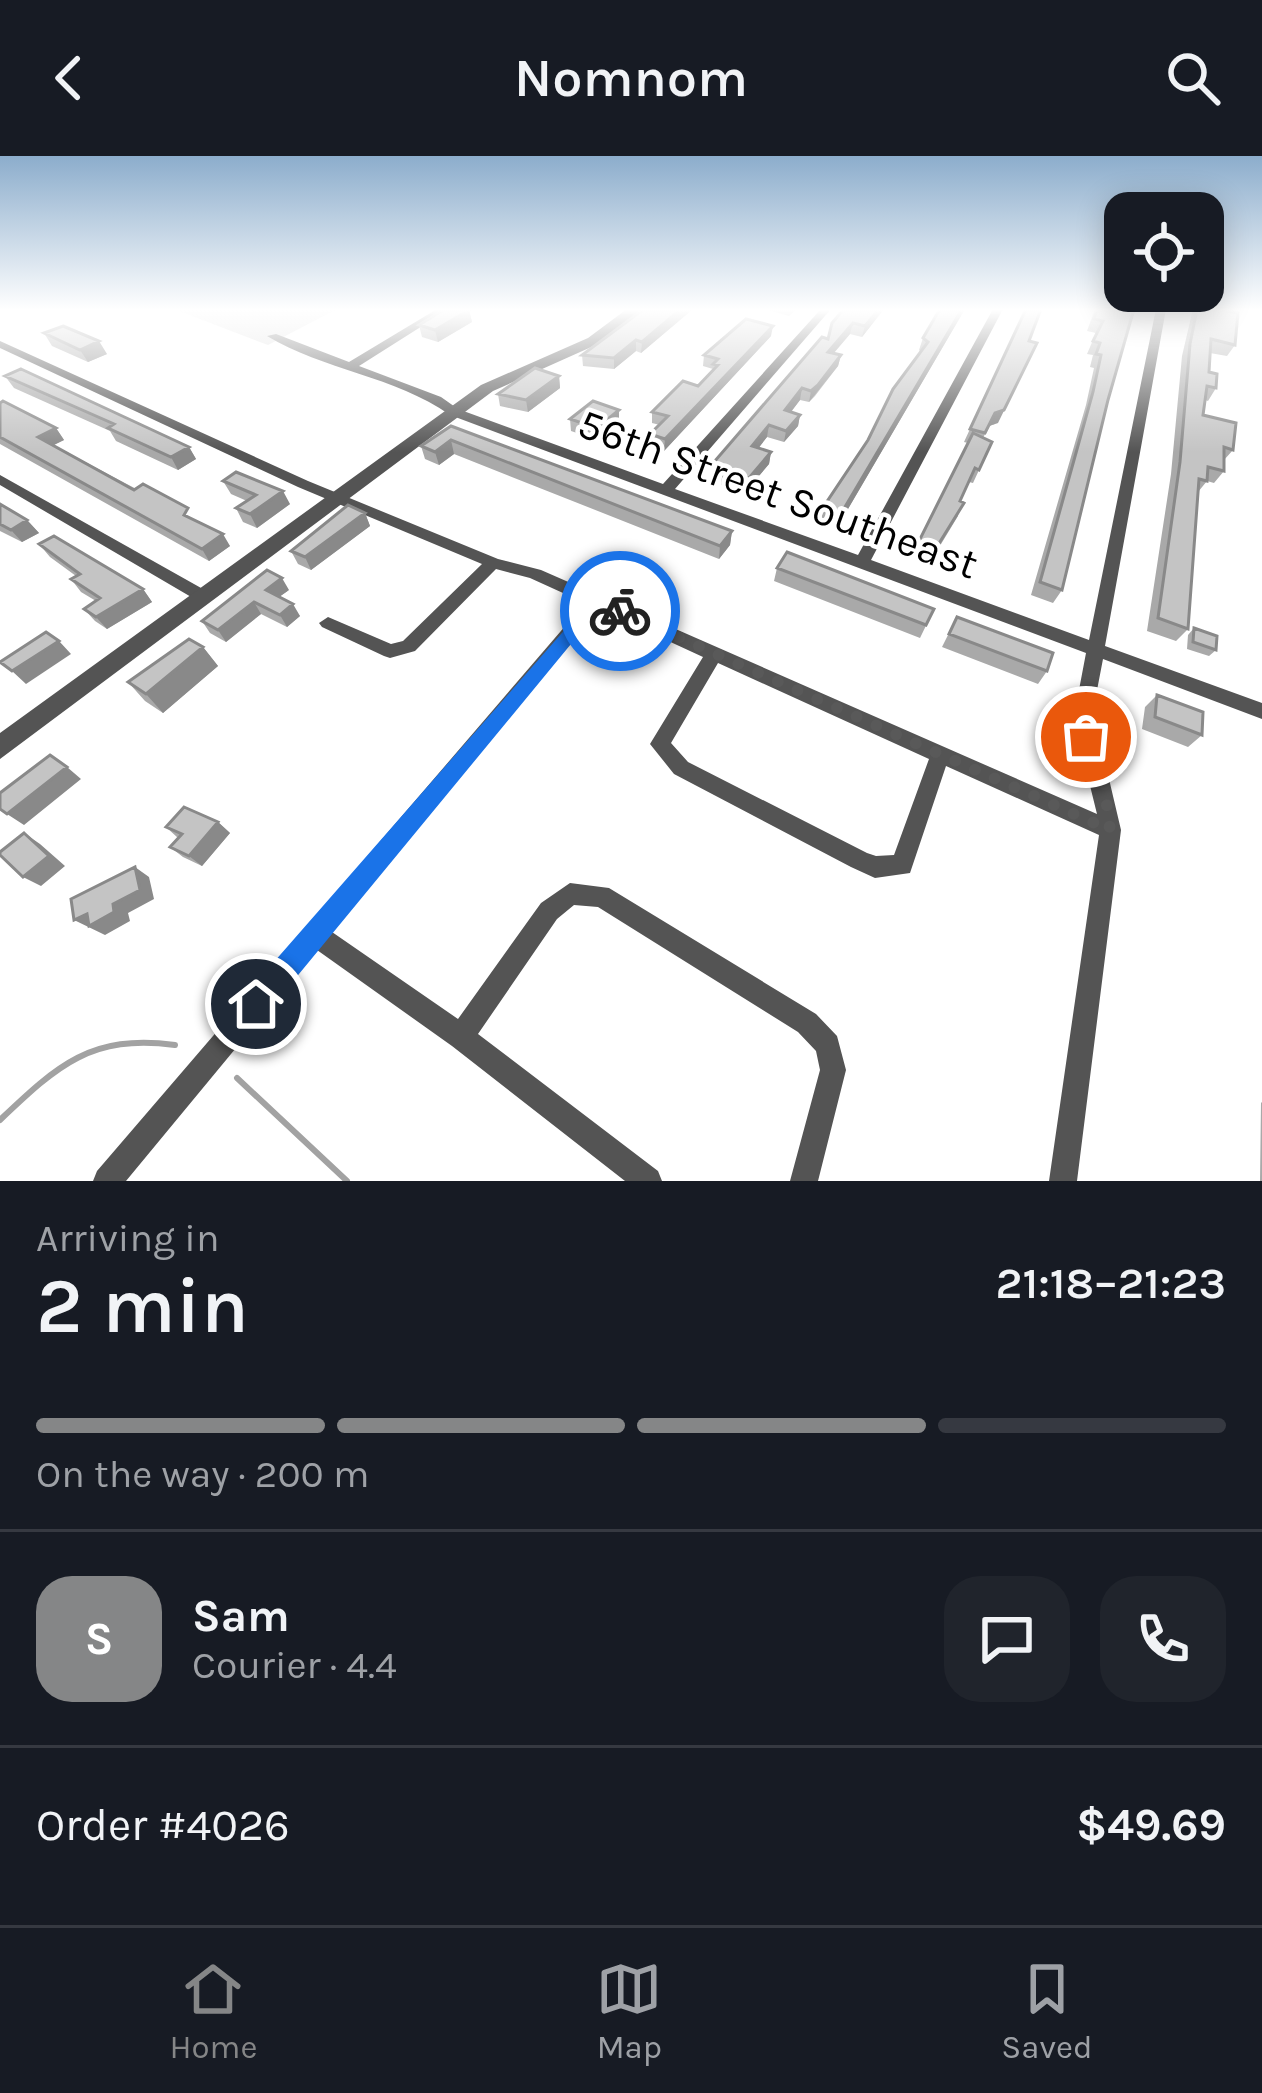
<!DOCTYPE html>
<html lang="en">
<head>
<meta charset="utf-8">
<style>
	body { margin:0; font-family:Karla,sans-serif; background:#20242c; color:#f1f3f6; height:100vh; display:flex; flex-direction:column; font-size:45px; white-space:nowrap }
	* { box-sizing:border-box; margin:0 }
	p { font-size:39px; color:#9ea1a6 }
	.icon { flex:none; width:66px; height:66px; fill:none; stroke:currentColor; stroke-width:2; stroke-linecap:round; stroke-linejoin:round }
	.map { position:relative; height:1025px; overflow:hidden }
	.sheet { display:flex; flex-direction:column; background:#171b24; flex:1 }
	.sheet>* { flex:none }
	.fabs { position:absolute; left:1104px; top:36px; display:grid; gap:24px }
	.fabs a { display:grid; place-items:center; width:120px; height:120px; border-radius:24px; background:#171b24; box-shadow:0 6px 30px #0003; font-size:60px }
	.pin { position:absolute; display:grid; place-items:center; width:102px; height:102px; color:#fff; margin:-51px; border:6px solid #fff; border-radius:50%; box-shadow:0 3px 12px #0007 }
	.courier { position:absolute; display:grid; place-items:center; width:120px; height:120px; margin:-60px; border:9px solid #1a73e8; border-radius:50%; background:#fff; color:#222; box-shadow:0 3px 15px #0007 }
	.headline em { font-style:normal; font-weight:600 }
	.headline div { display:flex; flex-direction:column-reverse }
	.headline { display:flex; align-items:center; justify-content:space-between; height:204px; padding:0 36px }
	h1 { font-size:78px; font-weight:600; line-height:90px }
	.bar { display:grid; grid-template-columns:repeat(4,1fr); gap:18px 12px; align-content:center; height:144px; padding:0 36px }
	.bar i { height:15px; border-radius:9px; background:#363941 }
	.bar .current { background:#858687 }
	.bar p { grid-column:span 4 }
	.line { display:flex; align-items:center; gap:30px; padding:0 36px; border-top:3px solid #363941 }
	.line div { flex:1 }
	.round { display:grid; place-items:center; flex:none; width:126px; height:126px; border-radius:36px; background:#20242c }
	header { display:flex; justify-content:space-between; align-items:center; height:156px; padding:0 36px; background:#171b24; font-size:54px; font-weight:600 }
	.tabs { display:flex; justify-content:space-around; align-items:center; height:168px; border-top:3px solid #363941; background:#171b24; font-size:33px; color:#9ea1a6 }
	.tabs a { display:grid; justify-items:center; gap:6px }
	.tabs .current { color:#858687 }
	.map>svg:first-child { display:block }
</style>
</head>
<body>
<header><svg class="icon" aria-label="back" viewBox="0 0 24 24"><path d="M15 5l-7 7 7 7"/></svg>Nomnom<svg class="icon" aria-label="search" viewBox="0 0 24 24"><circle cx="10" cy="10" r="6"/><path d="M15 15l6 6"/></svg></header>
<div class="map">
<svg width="1262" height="1025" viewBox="0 0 1262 1025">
	<rect width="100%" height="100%" fill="#fff"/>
	<path fill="#dbdbdb" d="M174,153H337L268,189Z"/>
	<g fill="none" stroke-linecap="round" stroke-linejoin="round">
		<path stroke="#a2a2a2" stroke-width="6" d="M237,922L347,1025
			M0,964C58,909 91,878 175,889"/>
		<path fill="#545454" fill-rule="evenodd" d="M437,153H449L359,210L441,241L458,253L663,328L821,153H831L675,333L858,399L993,153H1003L871,404L1089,484L1156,153H1166L1105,490L1262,547V563L1103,503L1093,555L1121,674L1077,1025H1049L1099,679L946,610L910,717L875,722L851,711L674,618L650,588L703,501L599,453L332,776L458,863L541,747L570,727L609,732L816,858L837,880L846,914L818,1025H790L820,914L816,895L798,876L598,751L574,749L557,763L478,878L658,1015L662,1025H625L452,890L317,794L126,1025H93L97,1015L585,447L530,422L496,413L415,495L390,502L384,500L322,471L319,467L328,461L391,488L403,485L482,408L298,331L0,192V185L308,325L498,403L541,414L1097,658L1079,585L1075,555L1086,497L450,259C395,220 323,214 267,180L276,178L349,206ZM718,507L929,603L894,699L876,700L867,697L688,606L671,587Z
			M0,319L210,437L212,441L210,445H198L0,329Z"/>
		<path fill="#545454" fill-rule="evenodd" d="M627,153H643L598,188L493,235L0,603V577L481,229L588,182Z"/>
	</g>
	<path fill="#a9a9a9" d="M644,153H693L641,197L636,195L614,213L583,210L582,199Z
		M765,153H797L789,160Z
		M884,153L862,181L850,178L834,197L841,199L838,210L815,240L809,246L800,244L791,256L800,259L798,270L784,286L767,281L758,292L771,296L769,308L747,334L721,329L722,321L712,318L714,306L828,183L832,167Z
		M940,153H965L838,370L821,364L824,350L868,284L921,196L919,194L923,182Z
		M1095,153H1134L1108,244L1062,434L1053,447L1031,439L1086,249L1094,212L1090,211L1093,199L1087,198L1096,177L1087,175Z
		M1193,153H1228L1235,189L1227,200L1210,197L1209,216L1216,232L1208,245L1205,244L1203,259L1233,294L1224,304V315L1214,327L1207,325L1198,336L1188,473L1176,485L1147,475L1171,318L1182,200Z
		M469,154L472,166L438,186L422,181L419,169Z
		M44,177L107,198L88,206L52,190Z
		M771,180L664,295L650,290V278L660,269L652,267V256L698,230L713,215V213L703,210L704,199Z
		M5,220L189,291L196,303L178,314L116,285L110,275L14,232Z
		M559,220L560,232L528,256L500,250L498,238Z
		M0,247L56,272L64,284L53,289L195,364L230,390L209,405L0,288Z
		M570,263L619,265L598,284L571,275Z
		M998,267L989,270L983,282L992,286L973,327L969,326L960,345L958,360L932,403L914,397L968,287L964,286L970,273Z
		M451,270L732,375L730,389L719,403L454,298L439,309L425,303L421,290Z
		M223,325L290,348L257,372L243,366L236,352L247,345L231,338Z
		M0,348L27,364L39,377L22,386L0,375Z
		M365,357L370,370L311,414L298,408L291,395Z
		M39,388L143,433L152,446L107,473L95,465L84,453L96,445L81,436L71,423L76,420L50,401Z
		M777,412L934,453L920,482L774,425Z
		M289,434L279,441L300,460L287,471L261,458L226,486L210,477L202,465Z
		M957,461L1047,515L1038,528L942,491Z
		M1194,472L1216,494L1209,500L1187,493L1188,479Z
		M203,491L218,510L163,557L145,545L128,526Z
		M1157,539L1202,579L1188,591L1142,573L1145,551Z
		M218,666L230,677L202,710L183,701L170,691L178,682L166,671Z
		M1262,946V1025H1260L1261,947Z"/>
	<path fill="#898989" d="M681,153H693L641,197L642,186Z
		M879,153H884L862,181L865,170Z
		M962,153H965L838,370L842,356Z
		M469,154L472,166L438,186L435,174Z
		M853,167L850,178L825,207L828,196Z
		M773,170L771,180L664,295L665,283Z
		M636,184V195L614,213V202Z
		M99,185L107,198L88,206L80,194Z
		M1037,187L998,267L989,270L995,257Z
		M841,199L838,210L809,246L811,235Z
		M559,220L560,232L528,256L526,244Z
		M802,232L800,244L783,266L785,254Z
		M619,254V265L598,284L597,272Z
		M800,259L798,270L784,286L786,275Z
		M769,269L767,281L751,302L752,290Z
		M56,272L64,284L46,293L38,281Z
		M451,284L454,298L439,309L435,296Z
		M189,291L196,303L178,314L171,301Z
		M771,296L769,308L747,334L749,322Z
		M283,335L290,348L257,372L250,358Z
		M365,357L370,370L311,414L305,401Z
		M27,364L39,377L22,386L11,374Z
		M732,375L730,389L719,403L720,390Z
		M223,378L230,390L209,405L202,393Z
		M282,422L289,434L272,446L266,434Z
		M143,433L152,446L107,473L96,461Z
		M254,446L261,458L226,486L218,474Z
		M293,448L300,460L287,471L280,459Z
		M59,485L71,498L26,528L12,515Z
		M203,491L218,510L163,557L146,538Z
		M67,611L81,623L24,669L7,658Z
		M218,666L230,677L202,710L189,700Z
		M24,677L40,688L65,710L41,730L23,721Z
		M135,711L149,721L154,743L128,757L130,765L105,779L74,764L113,748Z"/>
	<path fill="#c4c4c4" stroke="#898989" stroke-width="3" d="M445,153L469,154L435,174L419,169Z
		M644,153H681L642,186L636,184L614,202L582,199Z
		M844,153H879L865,170L853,167L828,196L841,199L818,229L811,235L802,232L785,254L800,259L786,275L769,269L752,290L771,296L749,322L723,317L728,311L714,306L822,181L828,183L832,167Z
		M940,153H962L842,356L824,350L868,284L893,233L928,186L923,182Z
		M1026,153H1041L1029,185L1037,187L1004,254L995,257L985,277L970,273Z
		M1097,153H1134L1108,244L1062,434L1040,426L1093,236L1101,199L1096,198L1100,187L1093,185L1103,165L1094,163Z
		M1197,153H1228V155L1238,157L1235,189L1211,183L1209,216L1217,218L1216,232L1207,230L1203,259L1236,267L1233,294L1224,291V315L1208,311L1207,325L1199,323L1188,473L1158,462L1180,306L1190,188Z
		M746,163L773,170L665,283L650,278L668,260L652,256L683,225L698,230L718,209L713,208L718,203L704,199Z
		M63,170L99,185L80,194L44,177Z
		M535,212L559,220L526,244L498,238Z
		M21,213L189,291L171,301L108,272L114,268L5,220Z
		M3,245L56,272L38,281L134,334L143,328L188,352L184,359L223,378L202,393L0,281V247Z
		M593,245L619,254L597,272L570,263Z
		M451,270L732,375L720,390L451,284L435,296L421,290Z
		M973,277L992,286L979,314L975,312L960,345L964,347L938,389L920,383Z
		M236,316L283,335L250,358L236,352L256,339L223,325Z
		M0,348L27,364L11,374L0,368Z
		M348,349L365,357L305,401L291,395Z
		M54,380L143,433L96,461L84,453L100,442L71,423L80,418L39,388Z
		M787,396L934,453L926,469L777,412Z
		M267,414L282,422L266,434L293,448L280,459L254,446L218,474L202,465Z
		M957,461L1053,497L1047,515L949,478Z
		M1194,472L1217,480L1216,494L1193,486Z
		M46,476L59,485L12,515L0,506Z
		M189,483L203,491L146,538L128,526Z
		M1157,539L1203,556L1202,579L1155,561Z
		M50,599L67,611L7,658L0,653V637Z
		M184,651L218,666L189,700L170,691L182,678L166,671Z
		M24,677L49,700L23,721L0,699V696Z
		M135,711L140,734L113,748L114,756L89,770L87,758L74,764L71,743Z"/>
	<linearGradient id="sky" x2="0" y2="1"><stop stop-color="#8cadcc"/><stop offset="0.52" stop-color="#fff"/><stop offset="1" stop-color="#fff" stop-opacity="0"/></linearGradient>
	<rect width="1262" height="296" fill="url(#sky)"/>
	<path fill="#1a73e8" d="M596,438L626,451V460L599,454L266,858L256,862L246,858L242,848L246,838Z"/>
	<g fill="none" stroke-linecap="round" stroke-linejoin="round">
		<path stroke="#595959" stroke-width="12" stroke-dasharray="0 21.6" d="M620,455L1110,674L1104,627L1086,581"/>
	</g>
	<g text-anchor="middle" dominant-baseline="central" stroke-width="9" stroke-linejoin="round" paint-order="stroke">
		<g font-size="42" fill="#000" stroke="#fff">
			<text transform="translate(778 338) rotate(20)">56th Street Southeast</text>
		</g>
	</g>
</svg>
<div class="fabs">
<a><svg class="icon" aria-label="locate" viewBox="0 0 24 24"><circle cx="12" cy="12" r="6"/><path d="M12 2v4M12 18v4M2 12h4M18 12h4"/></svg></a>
</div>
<div class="pin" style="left:1086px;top:581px;background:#ea580c"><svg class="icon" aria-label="bag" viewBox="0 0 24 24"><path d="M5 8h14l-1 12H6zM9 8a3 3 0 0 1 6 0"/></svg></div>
<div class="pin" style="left:256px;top:848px;background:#1f2937"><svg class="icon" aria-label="home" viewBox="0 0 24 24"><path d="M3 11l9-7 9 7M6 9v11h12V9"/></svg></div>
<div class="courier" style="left:620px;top:455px"><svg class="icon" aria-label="bike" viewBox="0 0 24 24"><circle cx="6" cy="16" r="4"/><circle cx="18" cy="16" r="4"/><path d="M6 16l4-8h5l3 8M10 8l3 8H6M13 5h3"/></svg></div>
</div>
<section class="sheet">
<div class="headline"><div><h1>2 min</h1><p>Arriving in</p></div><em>21:18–21:23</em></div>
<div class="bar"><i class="current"></i><i class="current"></i><i class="current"></i><i></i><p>On the way · 200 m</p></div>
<div class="line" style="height:216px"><b class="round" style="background:#858687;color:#fff">S</b><div><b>Sam</b><p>Courier · 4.4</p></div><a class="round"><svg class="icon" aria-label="chat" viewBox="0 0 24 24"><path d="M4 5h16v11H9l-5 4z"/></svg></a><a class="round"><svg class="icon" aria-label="phone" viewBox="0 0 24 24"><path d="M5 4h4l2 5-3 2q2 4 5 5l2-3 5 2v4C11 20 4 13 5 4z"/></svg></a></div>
<div class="line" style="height:156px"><div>Order #4026</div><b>$49.69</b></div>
</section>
<nav class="tabs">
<a class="current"><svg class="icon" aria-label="home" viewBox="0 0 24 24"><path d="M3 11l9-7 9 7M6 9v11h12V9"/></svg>Home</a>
<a><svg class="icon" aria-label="map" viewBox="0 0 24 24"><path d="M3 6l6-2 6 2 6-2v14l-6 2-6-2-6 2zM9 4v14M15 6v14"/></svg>Map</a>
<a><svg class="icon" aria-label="saved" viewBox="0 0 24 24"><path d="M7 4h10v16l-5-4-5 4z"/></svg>Saved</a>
</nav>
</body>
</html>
